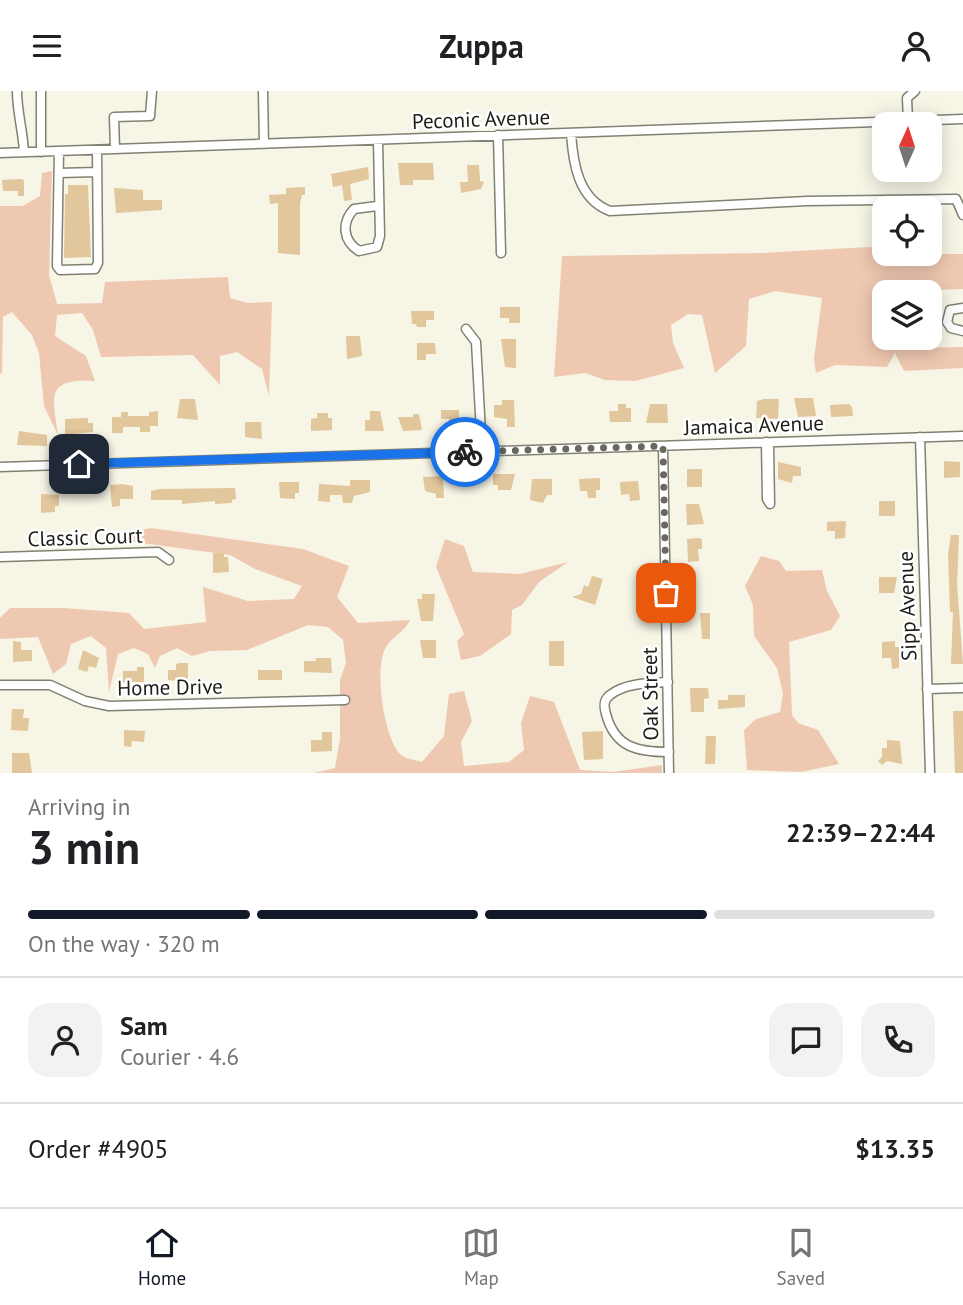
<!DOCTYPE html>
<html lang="en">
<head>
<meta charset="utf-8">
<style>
	body { margin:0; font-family:"PT Sans",sans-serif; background:#f2f2f2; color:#202124; height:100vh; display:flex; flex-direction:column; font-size:26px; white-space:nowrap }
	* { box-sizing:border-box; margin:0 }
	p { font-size:23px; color:#757577 }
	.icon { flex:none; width:38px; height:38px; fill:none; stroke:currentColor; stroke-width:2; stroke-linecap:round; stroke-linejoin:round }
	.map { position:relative; height:682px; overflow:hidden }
	.details { display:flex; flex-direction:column; background:#fff; flex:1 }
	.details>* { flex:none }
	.needle { width:46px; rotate:3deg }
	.fabs { position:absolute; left:872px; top:21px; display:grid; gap:14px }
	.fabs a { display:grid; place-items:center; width:70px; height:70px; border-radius:14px; background:#fff; box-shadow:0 4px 18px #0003; font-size:35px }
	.pin { position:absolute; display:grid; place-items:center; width:60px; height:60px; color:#fff; margin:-30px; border-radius:14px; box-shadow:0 4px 10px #0006 }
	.courier { position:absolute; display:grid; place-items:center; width:70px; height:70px; margin:-35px; border:5px solid #1a73e8; border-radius:50%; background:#fff; color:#222; box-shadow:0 2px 9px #0007 }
	.overview em { font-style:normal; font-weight:600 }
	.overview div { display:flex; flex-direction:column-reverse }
	.overview { display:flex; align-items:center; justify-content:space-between; height:119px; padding:0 28px }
	h1 { font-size:46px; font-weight:600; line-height:52px }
	.bar { display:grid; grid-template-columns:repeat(4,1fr); gap:10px 7px; align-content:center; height:84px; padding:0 28px }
	.bar i { height:9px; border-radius:5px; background:#e0e0e0 }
	.bar .active { background:#111827 }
	.bar p { grid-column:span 4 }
	.line { display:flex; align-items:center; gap:18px; padding:0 28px; border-top:2px solid #e0e0e0 }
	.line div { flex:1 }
	.round { display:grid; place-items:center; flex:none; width:74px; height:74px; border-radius:21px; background:#f2f2f2 }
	header { display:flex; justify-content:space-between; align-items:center; height:91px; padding:0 28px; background:#fff; font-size:32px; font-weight:600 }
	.tabs { display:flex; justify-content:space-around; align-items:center; height:98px; border-top:2px solid #e0e0e0; background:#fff; font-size:19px; color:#757577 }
	.tabs a { display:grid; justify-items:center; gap:4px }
	.tabs .active { color:#111827 }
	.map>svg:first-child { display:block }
</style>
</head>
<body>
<header><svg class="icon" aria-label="menu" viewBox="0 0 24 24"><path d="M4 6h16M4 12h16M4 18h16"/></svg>Zuppa<svg class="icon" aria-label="person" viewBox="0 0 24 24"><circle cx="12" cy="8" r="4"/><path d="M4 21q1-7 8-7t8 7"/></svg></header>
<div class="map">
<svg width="963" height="682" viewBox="0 0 963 682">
	<rect width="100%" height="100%" fill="#f7f5e6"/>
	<path fill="#efc8b1" d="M52,80L49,184L57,213L102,212L105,191L228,186L230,207L248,212L272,211L269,305L262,278L237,261L220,265V294L193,264L101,266L93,239L82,222L57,224L55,245L86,265L95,290C46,287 52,304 58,344L44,315L39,262L32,244L12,221L3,226L2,282L0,283V115H23L40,105L42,82Z
		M868,156L884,158V163H963V198L884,201V247H919V257L963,256V277L904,280L895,262L887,276L835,274L816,282L814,268L822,207L775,200L749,208L746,255L715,282L702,224L688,223L671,234L673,252L684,277L635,290L605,289L585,282L554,286L562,165L762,162Z
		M151,437L303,458L349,475L337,506L358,532L410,529C405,541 391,546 385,558C374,579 384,648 401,664C406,668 416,669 422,671L444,645L449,603L464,600L472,630L461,651L464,675L509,671L524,659L521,632L530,605L554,611L580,679L613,681L662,674V682H314L335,677L340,648V589L346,572L343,549L328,536L308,534L247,559L210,560L192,565L177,557L160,565L155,577L148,563L134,557L118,563L109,601L106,557L91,545L71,553L66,573L53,583L38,546L0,548V527L10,517H64L129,522L144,538L206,531L203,496L248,510L294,508L302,495L255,478L230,464L105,447Z
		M445,448L464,455L473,481L520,483L568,471L539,491L522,514L512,519L511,543L480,565L461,569L457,550L464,543L436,476Z
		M761,465L779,470L786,480L822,479L827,500L840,525L831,539L789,551L792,624L798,632L818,639L839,673L801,681L747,679L744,639L756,628L780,621L783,603L777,577L754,545L753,514L745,495Z"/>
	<path fill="#e2c69c" d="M398,72H433L434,89H413V94H400Z
		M467,74H479L480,90L484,91L481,98L461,102L460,91H468Z
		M368,76L369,88L350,93L352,109L344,110L342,94L333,96L331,83Z
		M20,88L24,89V105H18V100H3L2,89Z
		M68,94H88L91,166L64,167L65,103H68Z
		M305,96V104H302L300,112V164L278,162V112L270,113L269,104L286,103V97Z
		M114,97L143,99V109H162V119L116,122Z
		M500,216H520V232H509V227H500Z
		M411,220H434V229H426V236H417L416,233H412Z
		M346,245H360L362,265L347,268Z
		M501,248H516V277L505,276Z
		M417,252H435L436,263H426V269H417Z
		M794,307H813L816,325L798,326Z
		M180,308H195L198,329L177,327Z
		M764,308H779L778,328L756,327L757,310Z
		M502,309H514L515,336H507V328L494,326V314H502Z
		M618,313H626V317H631V331H610L609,320H618Z
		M650,313H667L668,332H646Z
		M849,313L852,316L853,325L831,326L830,314Z
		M441,319H459V337H449V328H441Z
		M158,320V335H150V341H140V336H123V342H112V326H121V321H128V325H149V321Z
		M370,320H380L384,340H365V329H370Z
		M317,322H328V327H332V339L311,340V328L317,327Z
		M413,323H419L422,339L403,340L398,326H413Z
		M88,327V332H93V341L65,344V328Z
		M245,331H261L262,348L245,346Z
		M19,340L47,344V355L17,354Z
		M944,370L960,371V386L944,387Z
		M778,371L801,376V385H793L792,392L778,388Z
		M687,378H702V396H687Z
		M493,383H515L511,399H498V394H493Z
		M443,385L444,407H436V403L425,400L423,386Z
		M600,387V399H596V407H588L587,400H580L579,388Z
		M532,388H552V404H547L543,412L530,409Z
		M350,389H370V401L354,405L352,412H343L342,404H330V411L318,410L319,393L350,395Z
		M638,390L640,409L630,410L629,403L621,404L620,391Z
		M279,391H299V402H295V408L280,407Z
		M122,393L133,395V408H120V415L112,416L110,394Z
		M235,397L236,408L232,409V412L215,413V410L182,413V409H151V400L160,398Z
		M41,403L59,404V415H55V421L41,422Z
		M879,410H895V425H879Z
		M686,413H699L704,433L687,434Z
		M846,430L845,447L835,448V440H827V431Z
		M951,444H959L957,493L963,573H951L953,521H950L948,463Z
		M698,447L702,448V458H698L699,470L688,471L687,448Z
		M213,462H224V466H228L229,481L213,482Z
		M592,485L603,488L595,514L572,506L581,503L584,494L588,496Z
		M879,486H897L894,502H879Z
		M422,503H435L433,530H421L417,508H422Z
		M700,522H710V548H702Z
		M420,549H436V567H423Z
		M13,550L21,551V559H32V570L13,571Z
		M549,550H564V575H549Z
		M895,550V556H899V577L892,578L891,567H882V551Z
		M83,559L99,567L96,577L89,575L87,581L78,578Z
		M316,567H331L332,582L304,581V570H316Z
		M180,572H188V591L168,589V579H176V573Z
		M137,576H144V591H123V580H137Z
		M258,579H282V589H258Z
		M690,597H708L709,607L704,608V621H691Z
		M728,604H745V616L718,618V609H728Z
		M12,618H24L23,627H29L28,640L11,639Z
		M953,620H963V682H955Z
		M124,639L145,640L144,651L132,650L131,656L124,655Z
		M603,640V668L584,669L582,641Z
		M322,641H332V660L311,661V649H322Z
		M706,645H716L715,673H705Z
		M887,649L900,650L902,673L887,670L882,674L878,670L882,666V657H887Z
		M12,662H29L32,682H12Z"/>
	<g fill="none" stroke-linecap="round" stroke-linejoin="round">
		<g stroke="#818072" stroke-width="11">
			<path id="minor" d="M17,0C17,21 23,40 24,61
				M41,0V61
				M263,0L264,53
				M908,30L907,7L915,0
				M571,42C573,72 578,108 610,120L807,110L956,108L963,124
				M498,44L501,162
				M115,58L114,26L150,25L152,0
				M59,60L57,175L60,179L95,178L98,172L97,59
				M0,62L963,28
				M59,82L97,81
				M377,115L354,118C341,132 343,150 359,160L377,156L380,145L378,49
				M963,217L950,219L947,231L951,237L963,240
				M466,238L476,251L482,360
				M920,346L930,682
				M766,351L769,354L770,413L767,408Z
				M663,355L669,682
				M0,376L963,345
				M0,466L158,461L169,469
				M668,591C649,592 625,592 610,604C603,609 604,616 606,623C615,657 638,661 669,661
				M0,594H50L85,610L109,615L345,609
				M927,598L963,597"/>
		</g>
		<use href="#minor" stroke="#fff" stroke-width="8"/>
	</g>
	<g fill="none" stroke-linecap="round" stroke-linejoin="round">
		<path stroke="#69685f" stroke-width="7" stroke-dasharray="0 12.6" d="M465,361L663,355L666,502"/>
		<path stroke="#1a73e8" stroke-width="9" d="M79,373L465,361"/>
	</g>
	<g text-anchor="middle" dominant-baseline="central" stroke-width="5" stroke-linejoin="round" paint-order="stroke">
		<g font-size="21" fill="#1d1c17" stroke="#fff">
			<text transform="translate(481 28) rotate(-2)">Peconic Avenue</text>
			<text transform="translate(754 334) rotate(-2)">Jamaica Avenue</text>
			<text transform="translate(85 446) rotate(-2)">Classic Court</text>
			<text transform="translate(907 515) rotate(-92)">Sipp Avenue</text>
			<text transform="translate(170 596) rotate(-1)">Home Drive</text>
			<text transform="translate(650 603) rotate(-91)">Oak Street</text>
		</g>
	</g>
</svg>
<div class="fabs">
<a><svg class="needle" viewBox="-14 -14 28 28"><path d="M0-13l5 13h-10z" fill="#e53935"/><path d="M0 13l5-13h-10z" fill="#757577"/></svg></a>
<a><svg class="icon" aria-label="locate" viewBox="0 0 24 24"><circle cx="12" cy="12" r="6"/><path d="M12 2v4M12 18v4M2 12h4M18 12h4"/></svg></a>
<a><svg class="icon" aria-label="layers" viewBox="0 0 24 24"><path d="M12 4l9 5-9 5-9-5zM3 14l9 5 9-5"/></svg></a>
</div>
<div class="pin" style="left:666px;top:502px;background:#ea580c"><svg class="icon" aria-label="bag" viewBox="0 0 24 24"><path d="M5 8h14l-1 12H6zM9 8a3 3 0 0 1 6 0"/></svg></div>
<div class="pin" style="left:79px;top:373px;background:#1f2937"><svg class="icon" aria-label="home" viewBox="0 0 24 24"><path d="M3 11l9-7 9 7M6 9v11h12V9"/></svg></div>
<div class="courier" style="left:465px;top:361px"><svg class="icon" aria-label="bike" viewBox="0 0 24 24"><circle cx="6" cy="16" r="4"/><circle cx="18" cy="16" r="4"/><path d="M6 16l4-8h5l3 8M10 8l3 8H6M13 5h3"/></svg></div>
</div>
<section class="details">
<div class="overview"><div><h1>3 min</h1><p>Arriving in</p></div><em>22:39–22:44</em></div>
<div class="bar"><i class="active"></i><i class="active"></i><i class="active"></i><i></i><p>On the way · 320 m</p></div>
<div class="line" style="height:126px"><a class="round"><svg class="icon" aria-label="person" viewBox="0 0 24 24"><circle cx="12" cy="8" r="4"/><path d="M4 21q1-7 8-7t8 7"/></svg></a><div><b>Sam</b><p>Courier · 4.6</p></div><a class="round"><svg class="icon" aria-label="chat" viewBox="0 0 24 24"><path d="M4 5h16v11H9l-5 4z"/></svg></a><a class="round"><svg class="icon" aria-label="phone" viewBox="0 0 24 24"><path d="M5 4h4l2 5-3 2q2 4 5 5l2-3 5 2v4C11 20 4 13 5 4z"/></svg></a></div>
<div class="line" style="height:91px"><div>Order #4905</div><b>$13.35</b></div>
</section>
<nav class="tabs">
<a class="active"><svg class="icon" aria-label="home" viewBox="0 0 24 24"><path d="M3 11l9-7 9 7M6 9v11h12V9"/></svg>Home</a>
<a><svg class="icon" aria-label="map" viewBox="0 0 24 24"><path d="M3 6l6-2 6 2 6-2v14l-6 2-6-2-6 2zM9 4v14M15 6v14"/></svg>Map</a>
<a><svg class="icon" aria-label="saved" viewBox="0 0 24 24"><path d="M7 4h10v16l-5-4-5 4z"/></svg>Saved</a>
</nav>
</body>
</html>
